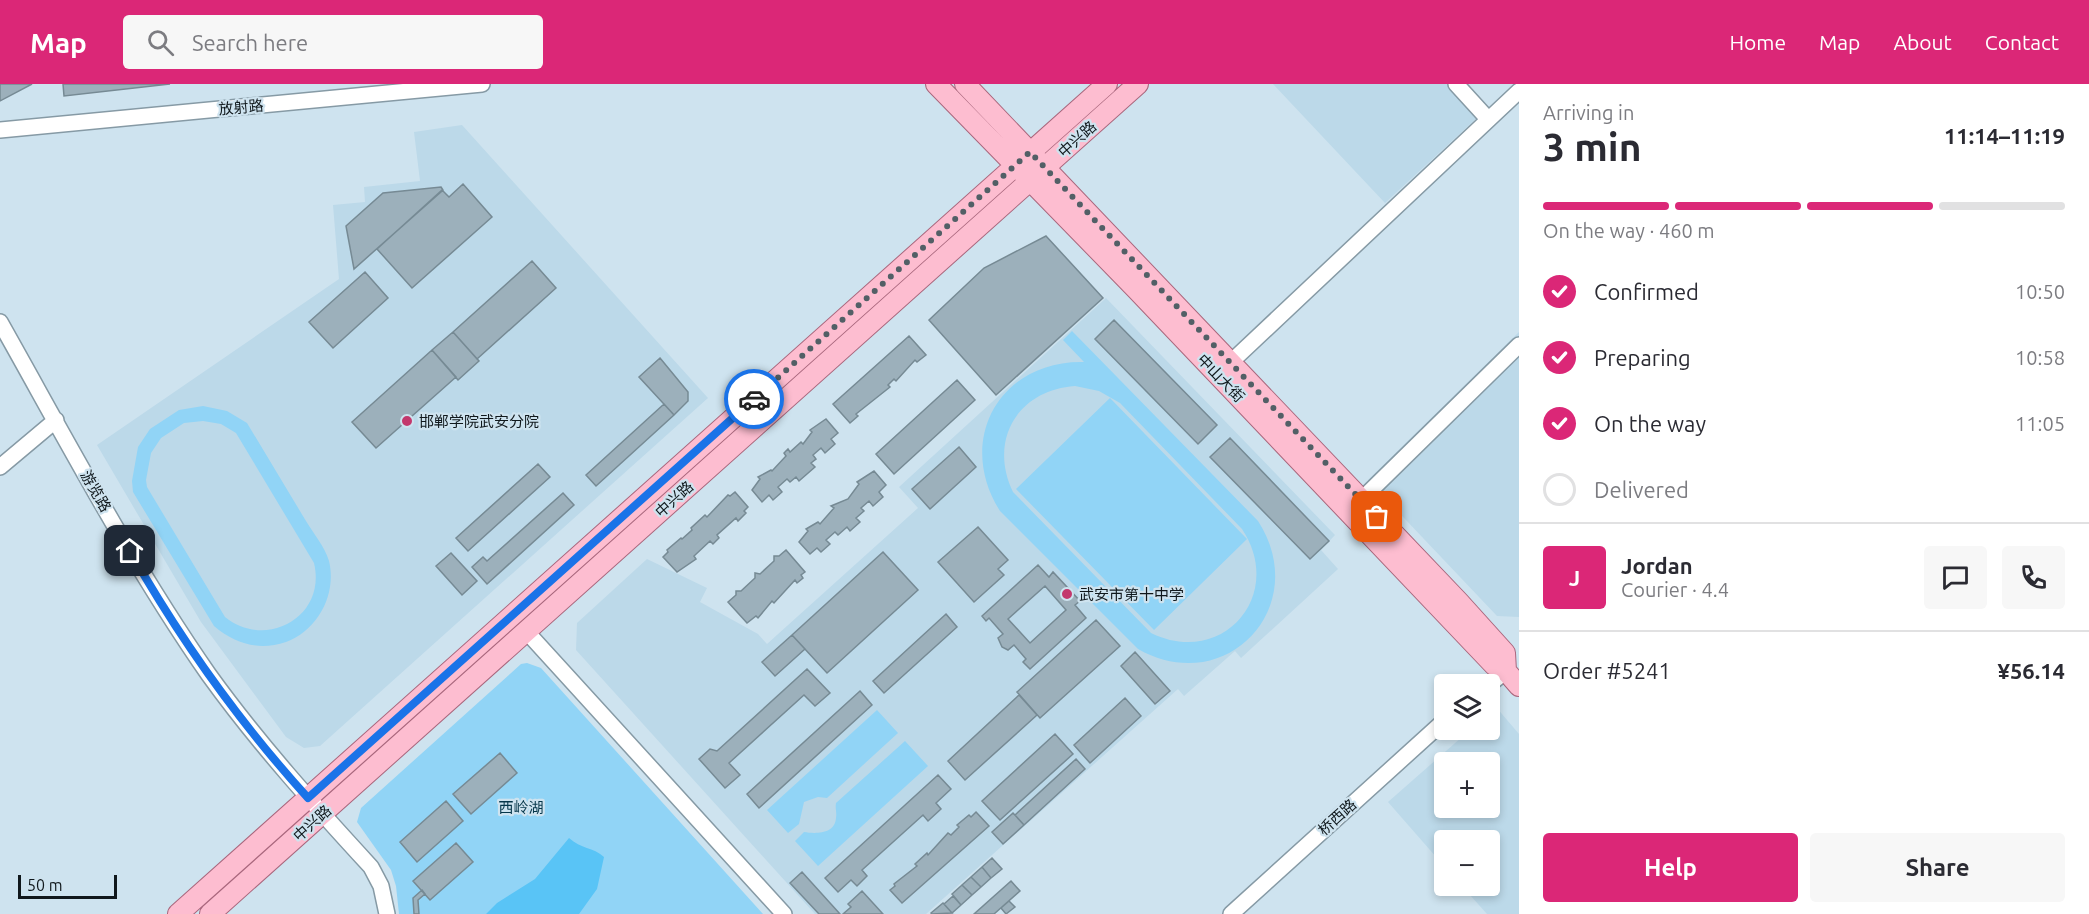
<!DOCTYPE html>
<html lang="en">
<head>
<meta charset="utf-8">
<style>
	body { margin:0; font-family:Ubuntu,"Noto Sans SC",sans-serif; background:#f7f7f7; color:#2b2b33; height:100vh; display:flex; flex-direction:column; font-size:22px; white-space:nowrap }
	* { box-sizing:border-box; margin:0 }
	p { font-size:20px; color:#7c7c81 }
	.icon { flex:none; width:33px; height:33px; fill:none; stroke:currentColor; stroke-width:2; stroke-linecap:round; stroke-linejoin:round }
	.map { position:relative; flex:1; overflow:hidden }
	.drawer { display:flex; flex-direction:column; background:#fff; width:570px }
	.drawer>* { flex:none }
	.buttons { position:absolute; left:1434px; top:590px; display:grid; gap:12px }
	.buttons a { display:grid; place-items:center; width:66px; height:66px; border-radius:6px; background:#fff; box-shadow:0 3px 9px #0003; font-size:30px }
	.scale { position:absolute; left:18px; bottom:15px; width:99px; box-sizing:border-box; padding-left:6px; border:3px solid #10181c; border-top:0; font-size:16px; line-height:21px; white-space:nowrap; color:#10181c; -webkit-text-stroke:4px #cee3ef; paint-order:stroke }
	.pin { position:absolute; display:grid; place-items:center; width:51px; height:51px; color:#fff; margin:-26px; border-radius:12px; box-shadow:0 3px 9px #0006 }
	.courier { position:absolute; display:grid; place-items:center; width:60px; height:60px; margin:-30px; border:4px solid #1a73e8; border-radius:50%; background:#fff; color:#222; box-shadow:0 2px 8px #0007 }
	.overview em { font-style:normal; font-weight:700 }
	.overview div { display:flex; flex-direction:column-reverse }
	.overview { display:flex; align-items:center; justify-content:space-between; height:102px; padding:0 24px }
	h1 { font-size:39px; font-weight:700; line-height:45px }
	.bar { display:grid; grid-template-columns:repeat(4,1fr); gap:9px 6px; align-content:center; height:72px; padding:0 24px }
	.bar i { height:8px; border-radius:4px; background:#e1e1e2 }
	.bar .on { background:#db2777 }
	.bar p { grid-column:span 4 }
	.line { display:flex; align-items:center; gap:15px; padding:0 24px; border-top:2px solid #e1e1e2 }
	.line div { flex:1 }
	.round { display:grid; place-items:center; flex:none; width:63px; height:63px; border-radius:6px; background:#f7f7f7 }
	ol { padding:0 24px; list-style:none }
	li { display:flex; align-items:center; gap:18px; height:66px }
	li p { margin-inline-start:auto }
	li .icon { padding:6px; border-radius:50%; background:#db2777; color:#fff; stroke-width:4 }
	li:last-child { color:#7c7c81 }
	li i { width:33px; height:33px; border:3px solid #e1e1e2; border-radius:50% }
	.button { display:flex; gap:12px; margin-top:auto; padding:12px 24px }
	.button a { flex:1; height:69px; border-radius:6px; background:#db2777; color:#fff; font-size:24px; font-weight:700; line-height:69px; text-align:center }
	.button a+a { background:#f7f7f7; color:#2b2b33 }
	header { display:flex; align-items:center; gap:36px; box-sizing:border-box; height:84px; padding:0 30px; background:#db2777; color:#fff }
	header strong { font-size:28px }
	nav { display:flex; gap:33px; margin-inline-start:auto; font-size:21px }
	.search { width:420px; height:54px; background:#f7f7f7; display:flex; align-items:center; gap:15px; box-sizing:border-box; padding:0 21px; border-radius:6px; color:#7c7c81; font-size:22px }
	main { display:flex; flex:1; min-height:0 }
	.map>svg:first-child { display:block }
</style>
</head>
<body>
<header>
<strong>Map</strong>
<div class="search"><svg class="icon" aria-label="search" viewBox="0 0 24 24"><circle cx="10" cy="10" r="6"/><path d="M15 15l6 6"/></svg>Search here</div>
<nav><a>Home</a><a>Map</a><a>About</a><a>Contact</a></nav>
</header>
<main>
<div class="map">
<svg width="1519" height="830" viewBox="0 0 1519 830">
	<rect width="100%" height="100%" fill="#cee3ef"/>
	<path fill="#bcd9e9" fill-rule="evenodd" d="M1273,0H1448L1479,32L1385,119Z
		M462,41L708,314L320,662L304,664L286,653L201,538L97,361L339,195L333,121L365,118L364,103L420,97L414,48Z
		M1106,214L1335,451L1321,466L1338,485L1241,574L1235,567L1184,612L1178,605L926,830H815L576,566L577,539L647,475L707,504L700,518L758,550L767,560L918,424L899,403Z
		M1519,248V533L1497,532L1368,396Z
		M1496,623L1519,650V830H1487L1461,801H1490V756H1444V782L1388,718L1471,645H1490V629ZM1444,678H1490V723H1444Z"/>
	<path fill="#91d4f6" fill-rule="evenodd" d="M1072,247L1258,437C1313,522 1226,615 1138,565L1000,427C955,356 1000,276 1084,278L1063,256ZM1075,302L1099,307L1120,319L1242,445C1286,511 1222,584 1151,549L1013,408C988,356 1018,306 1075,302Z
		M1110,314L1247,455L1154,546L1016,405Z
		M203,322L227,327L247,339C267,372 286,404 306,437C313,449 325,463 329,477C337,510 318,546 286,558C259,567 235,560 214,542L133,408L132,397L138,363L150,345L179,326ZM203,337L221,340L236,349L314,479C327,533 266,566 225,533L147,403L146,396L151,369L161,354L184,339Z
		M527,579L541,584L763,830H399L396,802L391,786L357,738L361,724L521,580Z
		M877,626L898,649L827,714L818,713L804,718L799,740L788,749L767,726Z
		M905,657L928,682L818,782L795,757L804,748C816,750 835,750 836,734C837,728 835,725 836,719Z"/>
	<path fill="#59c4f6" d="M569,754C581,765 593,763 604,773L597,805L579,830H486L497,819L535,795Z"/>
	<path fill="#9cb0bb" stroke="#768a94" stroke-width="1.5" fill-rule="evenodd" d="M0,0H32L0,17Z
		M63,0H170L64,12Z
		M463,100L492,133L412,204L377,165L442,106L449,113Z
		M441,103L443,106L354,185L346,142L383,109Z
		M1046,152L1103,214L996,311L929,236L984,184Z
		M532,177L556,204L477,275L453,248Z
		M365,188L388,214L333,264L309,238Z
		M1114,236L1217,341L1198,360L1095,255Z
		M453,248L479,277L458,296L432,266Z
		M909,252L926,271L917,278L915,276L896,297L894,295L888,301L890,303L856,330L858,332L850,339L833,320Z
		M432,266L456,293L376,364L352,338Z
		M660,274L688,308V317L674,331L639,293Z
		M957,296L975,316L894,390L876,370Z
		M664,320L674,331L596,402L586,391Z
		M826,335L838,349L831,355L835,360L825,369L821,364L813,371L816,375L811,379L815,383L799,397L796,393L790,398L787,395L778,403L782,408L773,416L769,411L762,418L752,406L760,395L758,393L771,386L772,387L786,372L784,369L788,365L790,368L801,358L803,360L812,348L810,346Z
		M1230,354L1329,457L1310,475L1210,373Z
		M959,363L976,383L930,425L912,405Z
		M538,380L550,393L468,467L456,454Z
		M874,387L886,401L879,408L883,413L873,422L869,417L861,424L864,427L856,434L860,438L850,447L847,443L838,451L835,448L826,456L830,460L821,468L817,464L810,470L799,458L808,447L806,445L818,438L820,440L834,424L831,422L848,415L859,400L857,398Z
		M735,408L748,423L744,427L746,429L738,437L736,434L717,451L719,454L713,460L710,457L694,472L696,475L677,488L663,473L668,468L667,466L681,454L682,455L692,446L691,444L705,431L707,433L728,411L730,412Z
		M563,409L574,421L487,500L472,483L483,473L487,477Z
		M978,443L1008,476L998,485L1004,491L974,518L938,478Z
		M786,466L805,488L801,491L803,494L797,499L795,496L774,519L772,517L758,534L756,532L747,539L728,518L736,511V507H741L755,494V489L760,490L774,477V472H779Z
		M883,468L918,506L827,589L792,551Z
		M451,469L477,497L462,511L436,482Z
		M1038,481L1049,493L1053,488L1080,517L1075,521L1086,534L1030,585L1023,578L1026,575L1014,561L1008,566L1002,563L998,554L1003,550L989,534L986,537L982,532ZM1045,502L1066,526L1030,559L1008,535Z
		M946,530L957,543L884,609L873,597Z
		M1096,536L1120,562L1040,634L1017,608Z
		M792,551L805,565L775,592L762,578Z
		M1135,568L1170,607L1155,620L1121,582Z
		M807,585L830,609L815,622L804,611L729,679L740,691L725,704L699,675L710,665L717,667Z
		M860,607L872,621L759,724L747,710Z
		M1019,611L1037,631L965,696L948,677Z
		M1125,614L1141,632L1090,679L1074,661Z
		M1055,650L1073,670L1000,736L982,717Z
		M500,669L517,689L471,730L453,710Z
		M1076,675L1085,685L1024,741L1015,731Z
		M938,691L951,705L936,719L941,725L928,737L923,731L862,786L867,792L857,802L851,796L838,808L825,794Z
		M446,717L463,737L417,778L400,758Z
		M976,728L989,742L902,819L890,806L895,802L894,800L917,782L915,780L927,769L928,771L948,749L951,751L959,743L957,741L969,731L971,733Z
		M1013,729L1024,741L1003,760L992,748Z
		M456,759L473,778L430,816L413,797Z
		M992,774L1002,785L991,794L982,783Z
		M982,783L991,794L981,803L971,793Z
		M802,788L840,830H819L790,799Z
		M971,793L981,803L972,811L962,801Z
		M1011,797L1020,807L994,830H974Z
		M962,801L972,811L961,821L952,810Z
		M422,806L425,810L418,816L419,830H414L413,814Z
		M862,807L883,830H843L851,823L848,820Z
		M953,812L961,821L952,829L944,820Z
		M1009,817L1015,823L1006,830L1001,824Z
		M943,819L952,829L932,830L931,829Z"/>
	<g fill="none" stroke-linecap="round" stroke-linejoin="round">
		<g stroke="#869aa5" stroke-width="18">
			<path id="minor" d="M1456,0L1488,35
				M0,46L482,0
				M0,238C67,357 131,479 209,591C258,659 314,721 371,783L381,802L387,830
				M1230,279L1519,7
				M0,383L56,336
				M1361,416L1519,261
				M526,547L784,830
				M1490,600L1506,587
				M1231,830L1444,637"/>
		</g>
		<g stroke="#a9677d" stroke-width="22">
			<path id="major" d="M936,0L1136,205L1494,581L1506,587L1519,602
				M965,0L1459,518L1505,569L1506,587
				M178,830L1107,0
				M210,830L1138,0"/>
		</g>
		<use href="#minor" stroke="#fff" stroke-width="15"/>
		<use href="#major" stroke="#fdbdd0" stroke-width="20"/>
	</g>
	<g fill="none" stroke-linecap="round" stroke-linejoin="round">
		<path stroke="#525f66" stroke-width="6" stroke-dasharray="0 10.8" d="M754,315L1030,68L1377,433"/>
		<path stroke="#1a73e8" stroke-width="8" d="M130,467C180,555 240,639 308,714L754,315"/>
	</g>
	<g fill="#c3386d" stroke="#cee3ef" stroke-width="2">
		<circle cx="407" cy="337" r="6"/>
		<circle cx="1067" cy="510" r="6"/>
	</g>
	<g text-anchor="middle" dominant-baseline="central" stroke-width="4.5" stroke-linejoin="round" paint-order="stroke">
		<g font-size="15" fill="#10181c" stroke="#cee3ef">
			<text transform="translate(241 23) rotate(-5)">放射路</text>
			<text transform="translate(1077 55) rotate(-42)">中兴路</text>
			<text transform="translate(1221 294) rotate(46)">中山大街</text>
			<text transform="translate(96 407) rotate(60)">游览路</text>
			<text transform="translate(674 415) rotate(-42)">中兴路</text>
			<text transform="translate(1337 733) rotate(-42)">桥西路</text>
			<text transform="translate(312 739) rotate(-42)">中兴路</text>
		</g>
		<g font-size="15" fill="#10181c" stroke="#cee3ef" text-anchor="start">
			<text x="419" y="337">邯郸学院武安分院</text>
			<text x="1079" y="510">武安市第十中学</text>
		</g>
		<g font-size="15" fill="#05364a" stroke="#cee3ef">
			<text x="521" y="723">西岭湖</text>
		</g>
	</g>
</svg>
<div class="buttons">
<a><svg class="icon" aria-label="layers" viewBox="0 0 24 24"><path d="M12 4l9 5-9 5-9-5zM3 14l9 5 9-5"/></svg></a>
<a>+</a>
<a>−</a>
</div>
<div class="scale">50 m</div>
<div class="pin" style="left:1377px;top:433px;background:#ea580c"><svg class="icon" aria-label="bag" viewBox="0 0 24 24"><path d="M5 8h14l-1 12H6zM9 8a3 3 0 0 1 6 0"/></svg></div>
<div class="pin" style="left:130px;top:467px;background:#1f2937"><svg class="icon" aria-label="home" viewBox="0 0 24 24"><path d="M3 11l9-7 9 7M6 9v11h12V9"/></svg></div>
<div class="courier" style="left:754px;top:315px"><svg class="icon" aria-label="car" viewBox="0 0 24 24"><path d="M5 17H2v-5l4-1 3-4h7l3 4 3 1v5h-3M9 17h6M6 11h13"/><circle cx="7" cy="17" r="2"/><circle cx="17" cy="17" r="2"/></svg></div>
</div>
<section class="drawer">
<div class="overview"><div><h1>3 min</h1><p>Arriving in</p></div><em>11:14–11:19</em></div>
<div class="bar"><i class="on"></i><i class="on"></i><i class="on"></i><i></i><p>On the way · 460 m</p></div>
<ol>
<li><svg class="icon" aria-label="check" viewBox="0 0 24 24"><path d="M5 12l5 5 9-10"/></svg>Confirmed<p>10:50</p></li>
<li><svg class="icon" aria-label="check" viewBox="0 0 24 24"><path d="M5 12l5 5 9-10"/></svg>Preparing<p>10:58</p></li>
<li><svg class="icon" aria-label="check" viewBox="0 0 24 24"><path d="M5 12l5 5 9-10"/></svg>On the way<p>11:05</p></li>
<li><i></i>Delivered</li>
</ol>
<div class="line" style="height:108px"><b class="round" style="background:#db2777;color:#fff">J</b><div><b>Jordan</b><p>Courier · 4.4</p></div><a class="round"><svg class="icon" aria-label="chat" viewBox="0 0 24 24"><path d="M4 5h16v11H9l-5 4z"/></svg></a><a class="round"><svg class="icon" aria-label="phone" viewBox="0 0 24 24"><path d="M5 4h4l2 5-3 2q2 4 5 5l2-3 5 2v4C11 20 4 13 5 4z"/></svg></a></div>
<div class="line" style="height:78px"><div>Order #5241</div><b>¥56.14</b></div>
<div class="button"><a>Help</a><a>Share</a></div>
</section>
</main>
</body>
</html>
